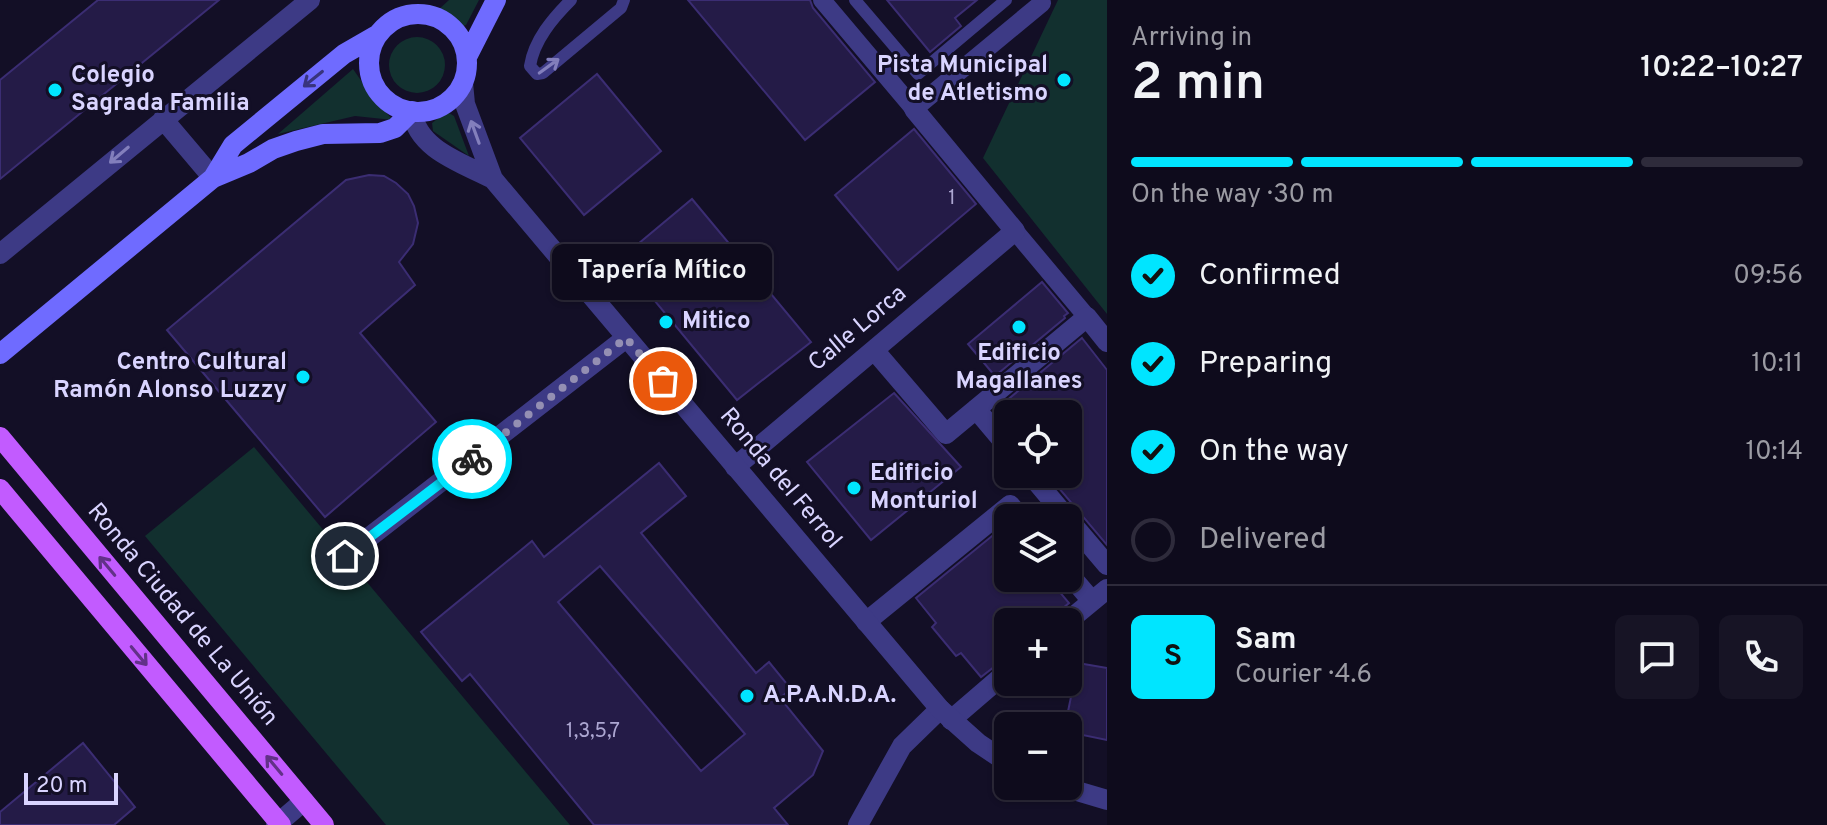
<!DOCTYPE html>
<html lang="en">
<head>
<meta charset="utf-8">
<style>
	body { margin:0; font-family:Overpass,sans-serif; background:#171425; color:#f1f3f6; height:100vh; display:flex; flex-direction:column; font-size:30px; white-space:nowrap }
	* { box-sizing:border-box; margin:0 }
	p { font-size:26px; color:#9b9ba3 }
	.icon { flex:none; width:44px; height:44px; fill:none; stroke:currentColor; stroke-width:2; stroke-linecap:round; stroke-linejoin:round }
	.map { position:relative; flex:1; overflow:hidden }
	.side { display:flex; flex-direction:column; background:#0e0b1c; width:720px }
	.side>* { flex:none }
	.buttons { position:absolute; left:994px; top:400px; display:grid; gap:16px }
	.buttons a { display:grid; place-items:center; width:88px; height:88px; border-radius:12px; background:#0e0b1c; box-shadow:0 2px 6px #0004,0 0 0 2px #2e2b3b; font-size:40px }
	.scale { position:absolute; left:24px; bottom:20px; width:94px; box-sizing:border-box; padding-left:8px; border:4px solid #d9d4ff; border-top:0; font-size:22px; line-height:28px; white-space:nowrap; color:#d9d4ff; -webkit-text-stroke:6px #130f26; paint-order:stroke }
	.pin { position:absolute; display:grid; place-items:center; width:68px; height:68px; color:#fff; margin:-34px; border:4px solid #fff; border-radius:50%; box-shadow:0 2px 8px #0007 }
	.courier { position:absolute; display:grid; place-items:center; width:80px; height:80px; margin:-40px; border:6px solid #00e5ff; border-radius:50%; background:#fff; color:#222; box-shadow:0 2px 10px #0007 }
	.bubble { position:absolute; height:56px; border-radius:12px; background:#0e0b1c; box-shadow:0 2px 6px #0004,0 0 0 2px #2e2b3b; font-size:26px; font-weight:600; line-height:56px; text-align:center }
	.summary em { font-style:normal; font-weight:600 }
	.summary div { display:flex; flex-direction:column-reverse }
	.summary { display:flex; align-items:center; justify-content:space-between; height:136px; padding:0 24px }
	h1 { font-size:52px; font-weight:600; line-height:60px }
	.bar { display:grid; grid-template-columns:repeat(4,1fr); gap:12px 8px; align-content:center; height:96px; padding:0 24px }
	.bar i { height:10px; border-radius:6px; background:#2e2b3b }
	.bar .on { background:#00e5ff }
	.bar p { grid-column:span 4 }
	.line { display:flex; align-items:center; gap:20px; padding:0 24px; border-top:2px solid #2e2b3b }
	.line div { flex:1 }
	.round { display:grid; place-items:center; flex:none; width:84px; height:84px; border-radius:12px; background:#171425 }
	ol { padding:0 24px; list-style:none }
	li { display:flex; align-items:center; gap:24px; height:88px }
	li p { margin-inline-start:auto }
	li .icon { padding:8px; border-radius:50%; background:#00e5ff; color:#111; stroke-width:4 }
	li:last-child { color:#9b9ba3 }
	li i { width:44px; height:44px; border:4px solid #2e2b3b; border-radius:50% }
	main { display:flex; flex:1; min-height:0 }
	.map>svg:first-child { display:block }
</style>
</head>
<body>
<main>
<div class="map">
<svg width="1107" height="825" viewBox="0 0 1107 825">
	<rect width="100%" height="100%" fill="#130f26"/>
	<path fill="#12302f" d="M449,0H479L466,25L460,27L437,11Z
		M1058,0H1107V314L983,158Z
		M389 65a28 28 0 1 1 56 0a28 28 0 1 1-56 0Z
		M353,69L376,102L393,120L355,116L278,134Z
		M449,113L454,116L469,156L433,131L432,123L444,114Z
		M254,447L570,825H386L145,536Z"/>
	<path fill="#241b47" stroke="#3b2d73" stroke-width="2" fill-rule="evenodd" d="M98,0H219L0,179V80Z
		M688,0H810L813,8L875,82L805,140Z
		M887,0H977L955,18L961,26L930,52Z
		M597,74L661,151L584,215L520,138Z
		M914,129L976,204L898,270L835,195Z
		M369,175L384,176L396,183L408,194L414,206L418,223L413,244L399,262L415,285L360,333L436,422L325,517L167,330L346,180Z
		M692,199L811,342L737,400L620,259Z
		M1042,282L1068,313L1064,316L1065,318L995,376L968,344Z
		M1082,338L1107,370V545L1047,474H1068V414H997L994,411Z
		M894,393L961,467L871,540L807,462Z
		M659,463L686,496L641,533L756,673L769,662L791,689L780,698L823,751L813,775L774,808L788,825H594L470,674L462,681L421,632L532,541L544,557ZM600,566L745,734L701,771L558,602Z
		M1008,523V578H1048L1069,603L1046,622H1008V656L981,677L961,653L956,656L932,627L936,623L916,598Z
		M1078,663L1107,668V740L1068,732V726H1065Z
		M83,743L135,807L114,825H0V812Z"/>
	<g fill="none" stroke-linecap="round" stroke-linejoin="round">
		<path stroke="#3d3a85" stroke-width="12" d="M571,0C553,18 534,40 530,66L537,74L543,73L621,8L624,0
			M855,0L918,74L1006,0"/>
		<path stroke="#3d3a85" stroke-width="18" d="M822,0L914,109L1042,3
			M1015,231L1087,317"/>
		<path stroke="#3d3a85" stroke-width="20" d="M163,119L213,178
			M0,254L310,0
			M874,350L946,434L1087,317L1107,342
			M976,409L1008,447
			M735,467L1015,231L914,109
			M1030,474L1067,518
			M1068,519L1107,565
			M345,556L626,338
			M1068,573L1092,601
			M866,622L1010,505L1021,518
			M1067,622L1107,589
			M951,720L1008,671
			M858,825L902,746L940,709"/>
		<path stroke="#3d3a85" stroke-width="20" d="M463,83L465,104L493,179L940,709L978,743L1008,763
			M412,111C417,150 463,163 493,179
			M1060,786L1107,800
			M276,825L304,801"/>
		<path stroke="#6f6bff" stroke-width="20" d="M369 63a49 49 0 1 1 98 0a49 49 0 1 1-98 0Z
			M467,57L496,0
			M213,178L233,145L344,54L377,35
			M0,354L213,178L249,163L273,149L296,141L323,134L380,133L395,128L412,111"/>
		<path stroke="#c25bff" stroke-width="20" d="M0,437L324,825
			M0,489L281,825"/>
	</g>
	<defs><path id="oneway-shaft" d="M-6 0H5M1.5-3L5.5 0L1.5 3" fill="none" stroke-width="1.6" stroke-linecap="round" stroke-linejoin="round" transform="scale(2)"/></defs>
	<g stroke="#837fbc">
		<use href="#oneway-shaft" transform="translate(549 66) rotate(-36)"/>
		<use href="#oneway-shaft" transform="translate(475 132) rotate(-110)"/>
		<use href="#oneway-shaft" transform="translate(119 155) rotate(140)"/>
	</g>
	<use stroke="#38347d" href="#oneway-shaft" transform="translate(313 79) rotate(141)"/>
	<g stroke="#623188">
		<use href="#oneway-shaft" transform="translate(107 566) rotate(-130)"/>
		<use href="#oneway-shaft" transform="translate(139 656) rotate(50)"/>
		<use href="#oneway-shaft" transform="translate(274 765) rotate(-130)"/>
	</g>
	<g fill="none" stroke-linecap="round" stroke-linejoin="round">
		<path stroke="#948fb3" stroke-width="8" stroke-dasharray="0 14.4" d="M472,459L626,338L663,381"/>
		<path stroke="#00e5ff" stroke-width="10" d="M345,556L472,459"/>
	</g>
	<g fill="#00e5ff" stroke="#130f26" stroke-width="3">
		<circle cx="1064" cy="80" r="8"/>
		<circle cx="55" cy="90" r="8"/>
		<circle cx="666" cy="322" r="8"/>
		<circle cx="1019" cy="327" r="8"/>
		<circle cx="303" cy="377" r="8"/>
		<circle cx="854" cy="488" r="8"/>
		<circle cx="747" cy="696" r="8"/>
	</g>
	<g text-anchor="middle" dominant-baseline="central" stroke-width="6" stroke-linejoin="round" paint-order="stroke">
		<g font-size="20" fill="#aca6d1">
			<text x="952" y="199">1</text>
			<text x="593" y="732">1,3,5,7</text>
		</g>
		<g font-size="24" font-weight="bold" fill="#d9d4ff" stroke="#130f26" text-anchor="start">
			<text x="1048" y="66" text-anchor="end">Pista Municipal<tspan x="1048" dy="28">de Atletismo</tspan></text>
			<text x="71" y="76">Colegio<tspan x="71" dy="28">Sagrada Familia</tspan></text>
			<text x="682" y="322">Mitico</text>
			<text x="1019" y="354" text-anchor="middle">Edificio<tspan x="1019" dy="28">Magallanes</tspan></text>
			<text x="287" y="363" text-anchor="end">Centro Cultural<tspan x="287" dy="28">Ramón Alonso Luzzy</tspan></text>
			<text x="870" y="474">Edificio<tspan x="870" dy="28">Monturiol</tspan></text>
			<text x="763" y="696">A.P.A.N.D.A.</text>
		</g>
		<g font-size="24" fill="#d9d4ff" stroke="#130f26">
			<text transform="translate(858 329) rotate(-40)">Calle Lorca</text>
			<text transform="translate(780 479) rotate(50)">Ronda del Ferrol</text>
			<text transform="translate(182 615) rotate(50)">Ronda Ciudad de La Unión</text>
		</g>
	</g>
</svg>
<div class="buttons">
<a><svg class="icon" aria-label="locate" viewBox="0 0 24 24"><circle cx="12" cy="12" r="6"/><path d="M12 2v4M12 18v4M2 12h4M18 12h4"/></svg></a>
<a><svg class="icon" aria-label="layers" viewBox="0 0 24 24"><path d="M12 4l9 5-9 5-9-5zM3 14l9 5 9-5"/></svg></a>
<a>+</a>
<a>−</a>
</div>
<div class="scale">20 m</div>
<div class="pin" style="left:663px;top:381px;background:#ea580c"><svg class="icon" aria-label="bag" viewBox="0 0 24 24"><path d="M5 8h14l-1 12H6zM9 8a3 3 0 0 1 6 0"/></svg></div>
<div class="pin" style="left:345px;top:556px;background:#1f2937"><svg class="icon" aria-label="home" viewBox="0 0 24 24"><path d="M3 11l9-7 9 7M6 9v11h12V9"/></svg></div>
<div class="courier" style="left:472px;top:459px"><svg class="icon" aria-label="bike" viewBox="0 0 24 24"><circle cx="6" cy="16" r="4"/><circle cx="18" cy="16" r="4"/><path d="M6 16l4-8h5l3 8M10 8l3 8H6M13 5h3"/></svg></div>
<div class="bubble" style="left:552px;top:244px;width:220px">Tapería Mítico</div>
</div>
<section class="side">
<div class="summary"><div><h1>2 min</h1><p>Arriving in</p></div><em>10:22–10:27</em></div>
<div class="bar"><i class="on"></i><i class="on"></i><i class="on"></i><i></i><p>On the way · 30 m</p></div>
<ol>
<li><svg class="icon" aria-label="check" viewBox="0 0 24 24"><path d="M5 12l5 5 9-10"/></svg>Confirmed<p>09:56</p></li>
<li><svg class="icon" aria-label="check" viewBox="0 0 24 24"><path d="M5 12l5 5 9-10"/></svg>Preparing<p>10:11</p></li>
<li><svg class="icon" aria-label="check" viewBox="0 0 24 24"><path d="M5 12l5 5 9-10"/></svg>On the way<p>10:14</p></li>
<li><i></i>Delivered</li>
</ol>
<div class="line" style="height:144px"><b class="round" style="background:#00e5ff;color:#111">S</b><div><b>Sam</b><p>Courier · 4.6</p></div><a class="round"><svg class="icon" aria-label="chat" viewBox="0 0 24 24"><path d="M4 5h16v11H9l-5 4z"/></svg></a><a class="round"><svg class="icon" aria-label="phone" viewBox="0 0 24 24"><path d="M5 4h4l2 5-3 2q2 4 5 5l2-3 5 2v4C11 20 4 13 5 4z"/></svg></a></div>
</section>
</main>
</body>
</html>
